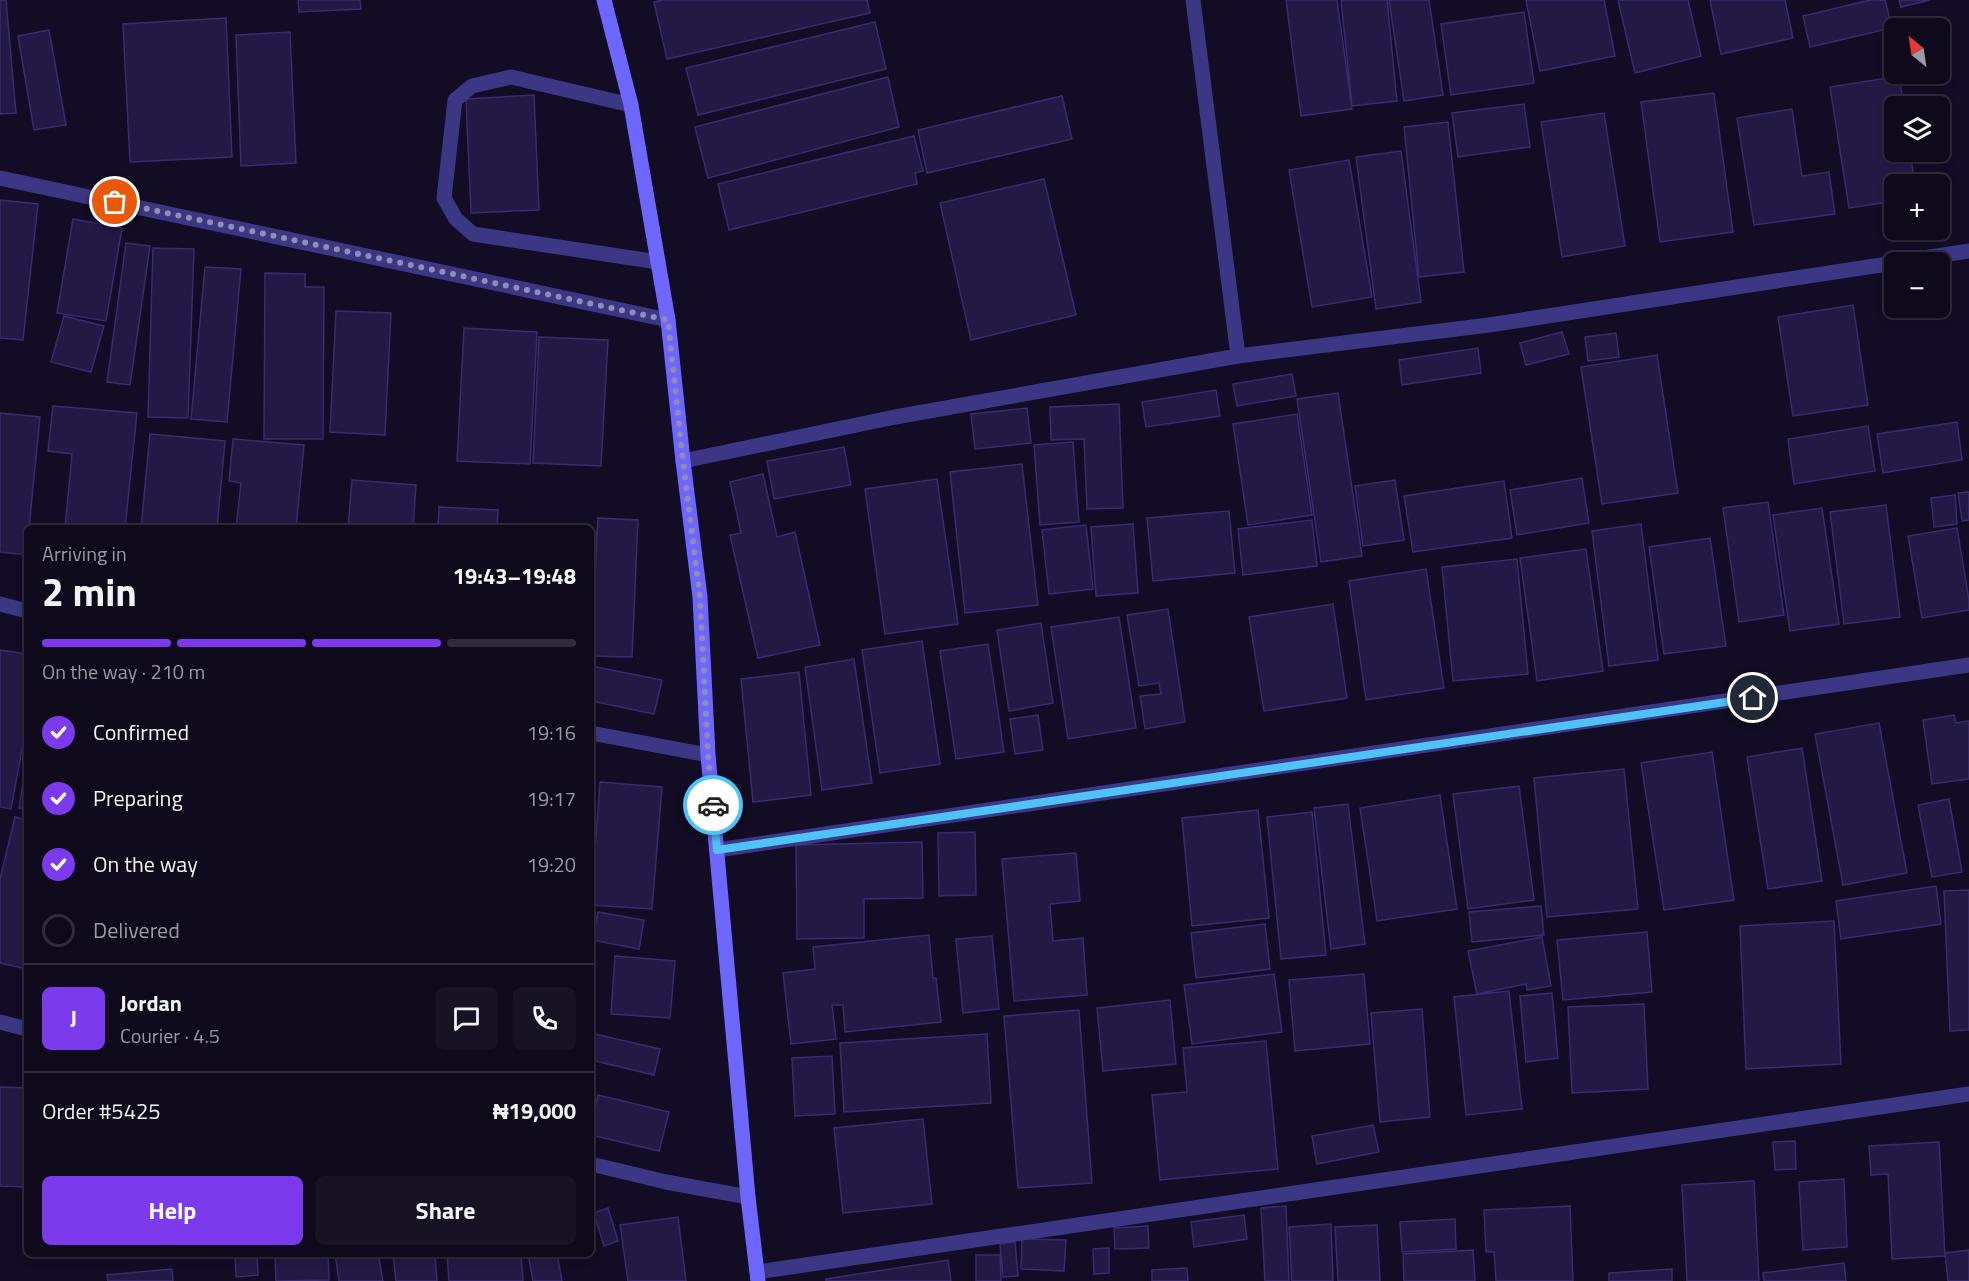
<!DOCTYPE html>
<html lang="en">
<head>
<meta charset="utf-8">
<style>
	body { margin:0; font-family:"Titillium Web",sans-serif; background:#171324; color:#f1f3f6; height:100vh; display:flex; flex-direction:column; font-size:22px; white-space:nowrap }
	* { box-sizing:border-box; margin:0 }
	p { font-size:20px; color:#9b9aa3 }
	.icon { flex:none; width:33px; height:33px; fill:none; stroke:currentColor; stroke-width:2; stroke-linecap:round; stroke-linejoin:round }
	.map { position:relative; flex:1; overflow:hidden }
	.drawer { position:absolute; left:24px; top:525px; width:570px; height:732px; display:flex; flex-direction:column; background:#0e0a1b; border-radius:9px; box-shadow:0 3px 9px #0003,0 0 0 2px #2e2b3a }
	.drawer>* { flex:none }
	.needle { width:39px; rotate:330deg }
	.fabs { position:absolute; left:1884px; top:18px; display:grid; gap:12px }
	.fabs a { display:grid; place-items:center; width:66px; height:66px; border-radius:9px; background:#0e0a1b; box-shadow:0 3px 9px #0003,0 0 0 2px #2e2b3a; font-size:30px }
	.pin { position:absolute; display:grid; place-items:center; width:51px; height:51px; color:#fff; margin:-26px; border:3px solid #fff; border-radius:50%; box-shadow:0 2px 6px #0007 }
	.courier { position:absolute; display:grid; place-items:center; width:60px; height:60px; margin:-30px; border:4px solid #4fc3f7; border-radius:50%; background:#fff; color:#222; box-shadow:0 2px 8px #0007 }
	.head em { font-style:normal; font-weight:700 }
	.head div { display:flex; flex-direction:column-reverse }
	.head { display:flex; align-items:center; justify-content:space-between; height:102px; padding:0 18px }
	h1 { font-size:39px; font-weight:700; line-height:45px }
	.bar { display:grid; grid-template-columns:repeat(4,1fr); gap:9px 6px; align-content:center; height:72px; padding:0 18px }
	.bar i { height:8px; border-radius:4px; background:#2e2b3a }
	.bar .on { background:#7c3aed }
	.bar p { grid-column:span 4 }
	.line { display:flex; align-items:center; gap:15px; padding:0 18px; border-top:2px solid #2e2b3a }
	.line div { flex:1 }
	.round { display:grid; place-items:center; flex:none; width:63px; height:63px; border-radius:9px; background:#171324 }
	ol { padding:0 18px; list-style:none }
	li { display:flex; align-items:center; gap:18px; height:66px }
	li p { margin-inline-start:auto }
	li .icon { padding:6px; border-radius:50%; background:#7c3aed; color:#fff; stroke-width:4 }
	li:last-child { color:#9b9aa3 }
	li i { width:33px; height:33px; border:3px solid #2e2b3a; border-radius:50% }
	.button { display:flex; gap:12px; margin-top:auto; padding:12px 18px }
	.button a { flex:1; height:69px; border-radius:9px; background:#7c3aed; color:#fff; font-size:24px; font-weight:700; line-height:69px; text-align:center }
	.button a+a { background:#171324; color:#f1f3f6 }
	.map>svg:first-child { display:block }
</style>
</head>
<body>
<div class="map">
<svg width="1969" height="1281" viewBox="0 0 1969 1281">
	<rect width="100%" height="100%" fill="#120d24"/>
	<path fill="#231945" stroke="#3a2a72" stroke-width="1.5" d="M0,0H6L16,113L0,114Z
		M298,0H360L361,9L299,12Z
		M662,0H867L870,13L667,59L654,2Z
		M1286,0H1337L1352,109L1301,116Z
		M1341,0H1387L1397,101L1352,106Z
		M1389,0H1429L1443,95L1404,101Z
		M1526,0H1604L1615,56L1540,71Z
		M1618,0H1688L1701,56L1635,73Z
		M1710,0H1785L1793,38L1721,54Z
		M1870,0H1885L1892,28L1810,47L1803,16Z
		M1899,0H1930L1901,7Z
		M1524,12L1534,83L1451,95L1441,24Z
		M226,18L232,157L130,162L123,24Z
		M875,22L886,69L698,115L686,68Z
		M49,30L66,125L34,130L18,36Z
		M290,32L296,163L241,166L236,35Z
		M1899,76L1904,106H1894V152H1910L1915,184H1894V201L1849,208L1830,87Z
		M888,77L899,127L708,178L695,127Z
		M1714,93L1733,232L1660,242L1641,102Z
		M534,95L539,210L471,213L466,99Z
		M1062,96L1072,139L927,173L918,130Z
		M1524,104L1530,147L1458,157L1452,113Z
		M1792,109L1802,176L1829,172L1835,214L1754,225L1737,118Z
		M1604,113L1625,246L1562,257L1541,122Z
		M1448,122L1464,272L1419,277L1404,127Z
		M914,136L923,171L915,173L917,184L729,230L718,184Z
		M1401,151L1421,302L1376,309L1356,157Z
		M1349,160L1372,297L1312,307L1289,170Z
		M1044,179L1076,315L971,340L940,203Z
		M0,200L38,204L23,340L0,338Z
		M73,219L122,228L106,321L57,313Z
		M126,243L150,246L130,385L107,382Z
		M153,248L194,249L188,418L148,417Z
		M205,267L241,269L227,422L191,419Z
		M265,273L305,274V287H324L323,439H264Z
		M1853,305L1868,405L1793,416L1778,317Z
		M336,311L391,313L385,435L330,432Z
		M64,316L104,326L91,372L51,362Z
		M464,328L537,332L530,464L457,461Z
		M1562,332L1569,354L1526,365L1520,343Z
		M1616,333L1619,357L1588,361L1585,337Z
		M539,337L608,340L601,466L533,463Z
		M1478,348L1481,373L1402,385L1399,360Z
		M1657,355L1678,493L1602,504L1581,367Z
		M1292,374L1296,396L1237,406L1233,384Z
		M1216,390L1220,416L1146,427L1142,402Z
		M1338,393L1362,556L1321,562L1297,399Z
		M1119,404L1123,508L1087,509L1084,439L1051,440L1050,407Z
		M53,406L137,413L125,528H65L72,454L48,451Z
		M1027,408L1031,443L975,449L971,414Z
		M0,413L40,417L29,528H27V555L0,552Z
		M1297,414L1312,515L1248,525L1233,424Z
		M1957,422L1962,460L1883,473L1877,434Z
		M1868,426L1875,471L1794,484L1788,439Z
		M150,434L225,441L217,528H141Z
		M233,439L304,445L296,528H236L241,483L229,481Z
		M1073,442L1079,522L1040,525L1034,445Z
		M844,447L851,485L774,499L767,461Z
		M1022,464L1038,605L965,613L950,472Z
		M763,474L777,537L795,532L820,645L758,658L730,535L741,533L730,482Z
		M1582,478L1589,523L1517,535L1510,490Z
		M937,479L958,624L885,634L865,489Z
		M352,480L416,485L413,528H348Z
		M1395,480L1404,540L1363,546L1355,486Z
		M1504,481L1512,538L1413,552L1404,496Z
		M1969,492V520L1962,521L1958,493Z
		M1955,495L1957,524L1934,527L1931,498Z
		M1768,502L1784,615L1739,622L1723,508Z
		M1886,505L1900,617L1844,624L1830,512Z
		M439,507L498,510L497,528H438Z
		M1822,508L1839,624L1790,631L1773,515Z
		M1229,511L1235,573L1153,581L1147,518Z
		M598,518L638,520L632,657L591,656Z
		M1312,520L1317,566L1243,575L1238,529Z
		M1133,524L1138,593L1096,596L1091,527Z
		M1641,524L1658,660L1609,666L1592,531Z
		M1086,525L1093,589L1049,594L1042,530Z
		M1957,528L1969,600V610L1922,618L1908,536Z
		M591,532H596L591,589Z
		M1710,538L1726,646L1664,654L1649,547Z
		M1586,549L1603,671L1537,681L1520,558Z
		M1517,559L1528,674L1453,681L1442,567Z
		M1426,569L1444,688L1366,700L1349,581Z
		M1333,604L1347,698L1264,711L1249,617Z
		M1168,609L1185,722L1145,729L1140,696L1161,694L1159,683L1139,686L1127,615Z
		M1119,617L1136,728L1068,739L1051,627Z
		M1041,623L1053,703L1009,711L997,630Z
		M922,641L940,764L880,773L862,650Z
		M988,644L1004,752L956,759L940,651Z
		M0,650L27,654V722L11,809L0,807Z
		M854,659L872,783L822,790L805,667Z
		M591,666L662,680L654,714L591,701Z
		M799,672L811,795L753,802L741,679Z
		M1038,715L1043,750L1015,754L1010,719Z
		M1954,715L1956,723L1969,721V779L1932,784L1923,720Z
		M1879,723L1907,873L1843,885L1815,734Z
		M1802,748L1822,881L1768,889L1747,757Z
		M1712,752L1734,900L1664,910L1641,763Z
		M27,758V809L19,808Z
		M1624,769L1638,909L1547,917L1534,778Z
		M600,782L662,787L652,909L591,905Z
		M1519,786L1534,900L1468,909L1453,794Z
		M1440,795L1457,909L1377,921L1360,808Z
		M1949,799L1962,872L1932,877L1918,805Z
		M1348,804L1365,944L1331,949L1314,808Z
		M1258,810L1269,918L1192,926L1182,818Z
		M1312,812L1326,955L1281,959L1267,817Z
		M15,817L27,820V969L0,963V879Z
		M975,832L976,895L939,896L938,833Z
		M922,842L923,898L864,899V938L797,939L796,845Z
		M1076,853L1080,901L1050,904L1053,941L1083,938L1087,995L1014,1001L1002,859Z
		M1936,886L1941,924L1841,939L1836,901Z
		M1969,890V1030L1950,1031L1944,891Z
		M1541,906L1544,935L1472,942L1469,912Z
		M598,912L644,920L639,949L592,940Z
		M1834,921L1841,1064L1746,1069L1740,926Z
		M1265,924L1270,969L1196,978L1191,933Z
		M1647,932L1652,992L1563,1000L1557,940Z
		M929,935L933,978H936L941,1022L845,1032L843,1005H832L836,1039L791,1044L783,973L815,969L813,947Z
		M992,936L999,1009L963,1013L956,939Z
		M1542,937L1551,986L1527,990L1526,984L1477,994L1468,951Z
		M615,956L675,961L670,1018L611,1014Z
		M1274,974L1282,1032L1192,1044L1184,985Z
		M1364,974L1370,1044L1295,1051L1289,980Z
		M1509,991L1522,1109L1466,1115L1454,997Z
		M1552,993L1558,1058L1526,1062L1520,996Z
		M1170,1000L1176,1064L1103,1071L1097,1008Z
		M1644,1004L1648,1089L1572,1093L1568,1007Z
		M1422,1009L1430,1117L1380,1122L1371,1013Z
		M1079,1010L1092,1183L1018,1188L1004,1016Z
		M591,1033L660,1049L654,1075L591,1060Z
		M987,1034L991,1103L844,1112L840,1043Z
		M1266,1041L1278,1169L1160,1180L1152,1095L1187,1092L1183,1048Z
		M832,1056L835,1114L795,1116L792,1058Z
		M0,1087L27,1088V1187L0,1186Z
		M598,1095L669,1112L659,1151L591,1135V1125Z
		M923,1119L932,1204L843,1213L834,1128Z
		M1373,1125L1379,1152L1317,1164L1312,1136Z
		M1795,1141L1796,1169L1775,1170L1773,1142Z
		M1939,1142L1945,1256L1892,1259L1888,1174L1871,1175L1869,1146Z
		M1844,1179L1847,1247L1803,1250L1799,1182Z
		M1754,1181L1759,1281H1687L1682,1185Z
		M1286,1206L1289,1281H1265L1261,1208Z
		M1570,1206L1573,1281H1496L1494,1252H1486L1484,1210Z
		M608,1208L618,1241L604,1246L594,1213Z
		M1244,1215L1247,1239L1194,1247L1191,1222Z
		M678,1217L686,1281H628L620,1225Z
		M1455,1219L1456,1249L1402,1252L1400,1222Z
		M1331,1224L1333,1281H1292L1289,1227Z
		M1377,1225L1380,1281H1338L1335,1227Z
		M1148,1226L1149,1248L1115,1249L1114,1228Z
		M1022,1239L1066,1240L1064,1271L1021,1269Z
		M1015,1242L1018,1276L1003,1277L1000,1244Z
		M1109,1248V1273L1094,1274L1093,1249Z
		M1473,1250L1475,1281H1404L1403,1254Z
		M1969,1250V1281H1948L1945,1253Z
		M235,1254H257L258,1275L236,1277Z
		M275,1254H328L329,1280L276,1281Z
		M335,1254H378L383,1281H339Z
		M393,1254H435L437,1281H396Z
		M447,1254H521L523,1281H449Z
		M528,1254H557L562,1281H533Z
		M976,1255H1000L1001,1281H976Z
		M948,1260L951,1281H826V1279Z
		M1844,1263L1846,1281H1764L1763,1273Z
		M1187,1268L1188,1281H1152V1270Z
		M172,1269L173,1281H108L107,1275Z
		M1672,1269V1281H1609V1273Z"/>
	<g fill="none" stroke-linecap="round" stroke-linejoin="round">
		<path stroke="#3c3784" stroke-width="15" d="M631,105L511,77L472,86L455,100L444,198L456,219L473,234L658,262"/>
		<path stroke="#3c3784" stroke-width="15" d="M1193,0L1238,356
			M0,178L668,320
			M1897,262L1969,251
			M683,461L895,417L1238,356L1489,325L1894,263
			M0,604L27,611
			M591,733L708,755
			M717,850L1969,665
			M0,1022L27,1029
			M591,1164L666,1182L748,1197
			M757,1272L1969,1094"/>
		<path stroke="#6e67ff" stroke-width="15" d="M604,0L631,105L668,320L683,461L700,597L708,755L748,1197L758,1281"/>
	</g>
	<g fill="none" stroke-linecap="round" stroke-linejoin="round">
		<path stroke="#928cb2" stroke-width="6" stroke-dasharray="0 10.8" d="M115,202L668,320L683,461L700,597L708,755L713,805"/>
		<path stroke="#4fc3f7" stroke-width="8" d="M713,805L717,850L1753,698"/>
	</g>
</svg>
<div class="fabs">
<a><svg class="needle" viewBox="-14 -14 28 28"><path d="M0-13l5 13h-10z" fill="#e53935"/><path d="M0 13l5-13h-10z" fill="#9b9aa3"/></svg></a>
<a><svg class="icon" aria-label="layers" viewBox="0 0 24 24"><path d="M12 4l9 5-9 5-9-5zM3 14l9 5 9-5"/></svg></a>
<a>+</a>
<a>−</a>
</div>
<div class="pin" style="left:115px;top:202px;background:#ea580c"><svg class="icon" aria-label="bag" viewBox="0 0 24 24"><path d="M5 8h14l-1 12H6zM9 8a3 3 0 0 1 6 0"/></svg></div>
<div class="pin" style="left:1753px;top:698px;background:#1f2937"><svg class="icon" aria-label="home" viewBox="0 0 24 24"><path d="M3 11l9-7 9 7M6 9v11h12V9"/></svg></div>
<div class="courier" style="left:713px;top:805px"><svg class="icon" aria-label="car" viewBox="0 0 24 24"><path d="M5 17H2v-5l4-1 3-4h7l3 4 3 1v5h-3M9 17h6M6 11h13"/><circle cx="7" cy="17" r="2"/><circle cx="17" cy="17" r="2"/></svg></div>
<section class="drawer">
<div class="head"><div><h1>2 min</h1><p>Arriving in</p></div><em>19:43–19:48</em></div>
<div class="bar"><i class="on"></i><i class="on"></i><i class="on"></i><i></i><p>On the way · 210 m</p></div>
<ol>
<li><svg class="icon" aria-label="check" viewBox="0 0 24 24"><path d="M5 12l5 5 9-10"/></svg>Confirmed<p>19:16</p></li>
<li><svg class="icon" aria-label="check" viewBox="0 0 24 24"><path d="M5 12l5 5 9-10"/></svg>Preparing<p>19:17</p></li>
<li><svg class="icon" aria-label="check" viewBox="0 0 24 24"><path d="M5 12l5 5 9-10"/></svg>On the way<p>19:20</p></li>
<li><i></i>Delivered</li>
</ol>
<div class="line" style="height:108px"><b class="round" style="background:#7c3aed;color:#fff">J</b><div><b>Jordan</b><p>Courier · 4.5</p></div><a class="round"><svg class="icon" aria-label="chat" viewBox="0 0 24 24"><path d="M4 5h16v11H9l-5 4z"/></svg></a><a class="round"><svg class="icon" aria-label="phone" viewBox="0 0 24 24"><path d="M5 4h4l2 5-3 2q2 4 5 5l2-3 5 2v4C11 20 4 13 5 4z"/></svg></a></div>
<div class="line" style="height:78px"><div>Order #5425</div><b>₦19,000</b></div>
<div class="button"><a>Help</a><a>Share</a></div>
</section>
</div>
</body>
</html>
